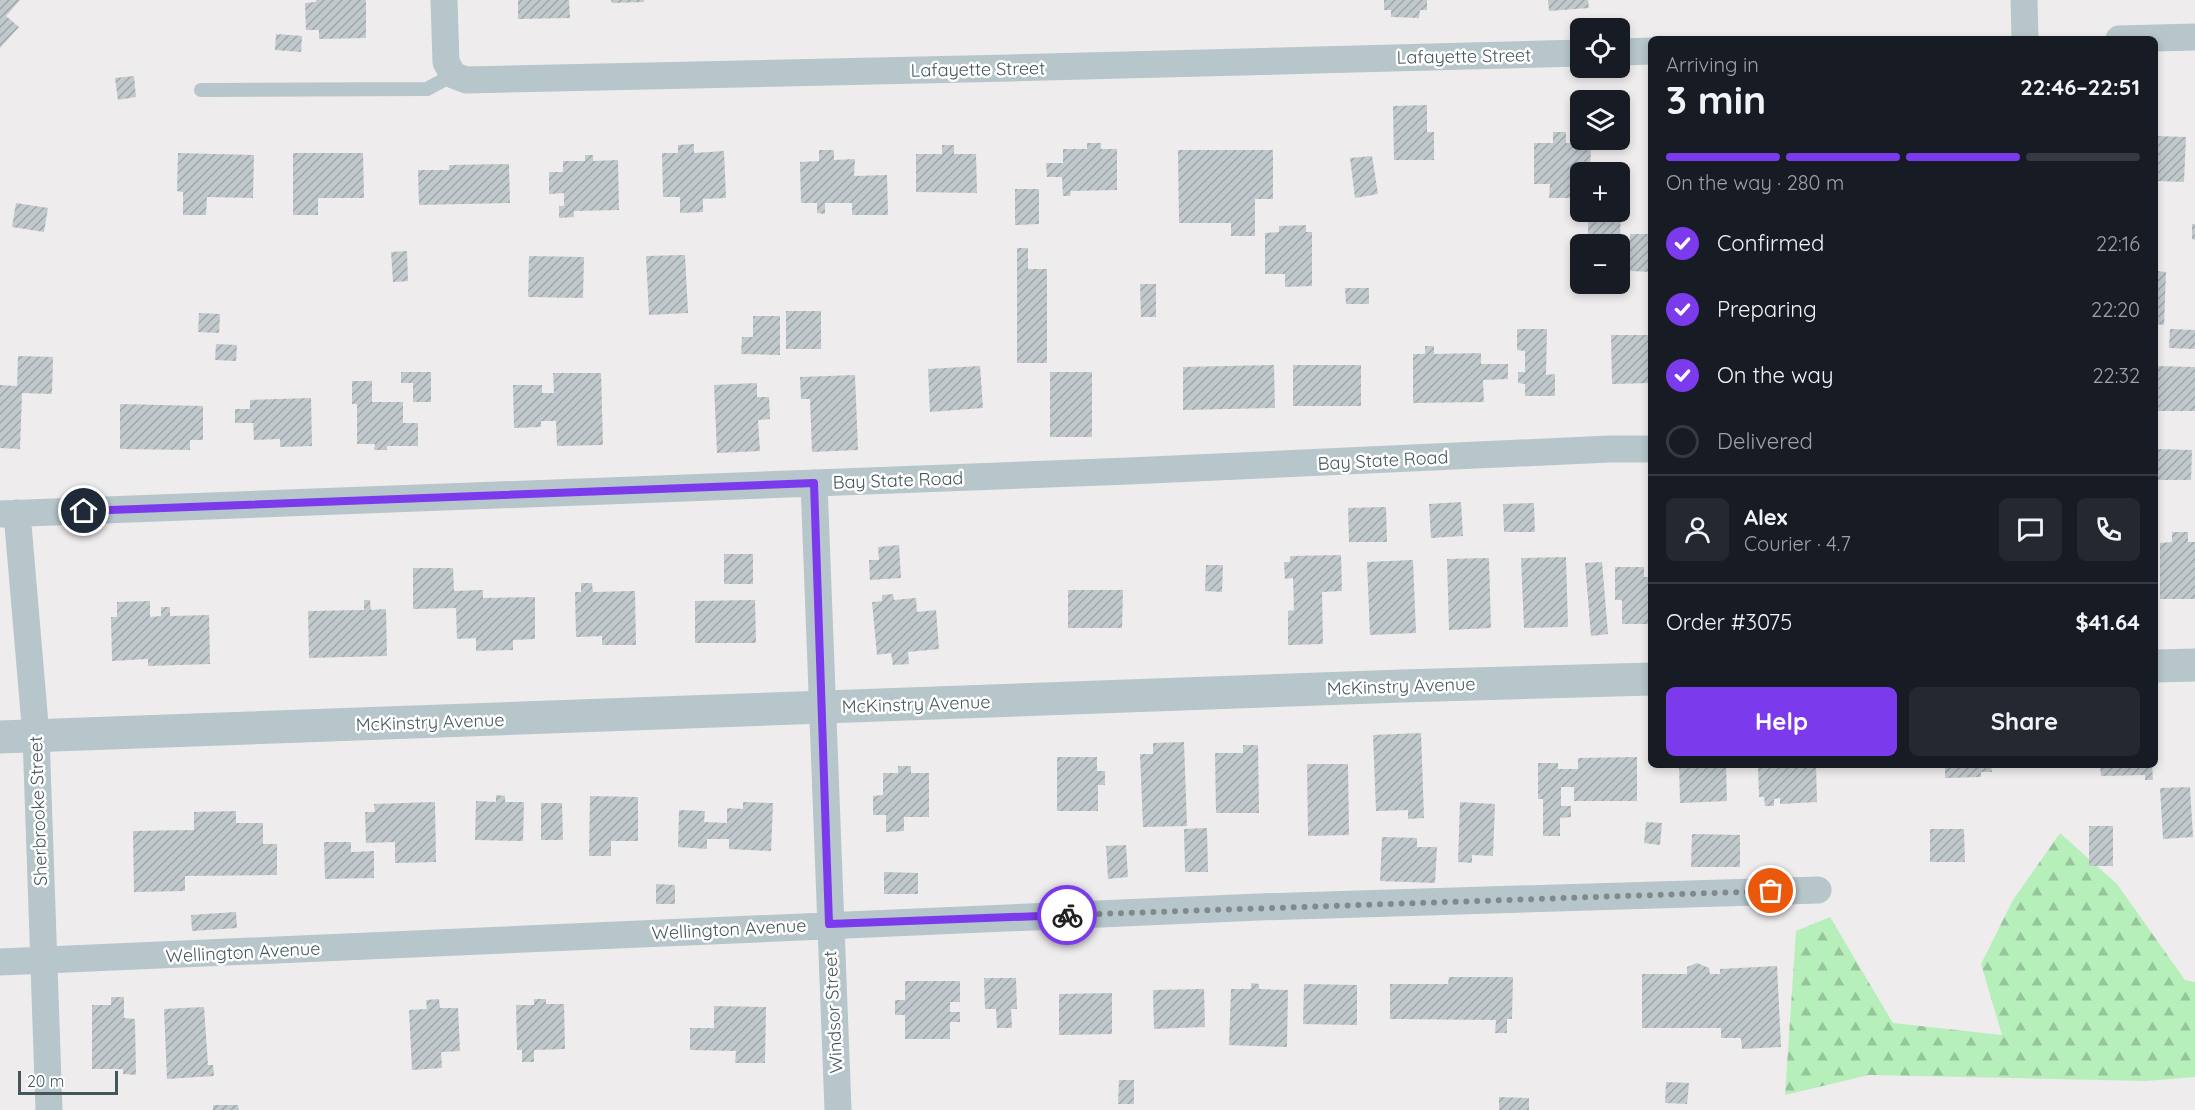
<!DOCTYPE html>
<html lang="en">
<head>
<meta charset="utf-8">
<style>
	body { margin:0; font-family:Quicksand,sans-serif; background:#242831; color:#f1f3f6; height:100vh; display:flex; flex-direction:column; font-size:22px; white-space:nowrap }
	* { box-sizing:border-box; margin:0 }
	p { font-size:20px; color:#9ea1a6 }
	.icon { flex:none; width:33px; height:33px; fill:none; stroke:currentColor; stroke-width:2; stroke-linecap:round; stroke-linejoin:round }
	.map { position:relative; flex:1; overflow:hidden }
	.panel { position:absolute; left:1648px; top:36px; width:510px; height:732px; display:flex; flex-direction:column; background:#171b24; border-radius:9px; box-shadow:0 3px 9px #0003 }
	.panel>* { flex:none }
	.fabs { position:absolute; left:1570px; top:18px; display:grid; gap:12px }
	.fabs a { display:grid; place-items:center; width:60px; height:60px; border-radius:9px; background:#171b24; box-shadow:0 3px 9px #0003; font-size:30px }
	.scale { position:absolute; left:18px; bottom:15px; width:100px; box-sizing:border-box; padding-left:6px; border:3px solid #44565a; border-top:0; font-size:16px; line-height:21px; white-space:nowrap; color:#44565a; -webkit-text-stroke:4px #fff; paint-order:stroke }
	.pin { position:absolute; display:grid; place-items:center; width:51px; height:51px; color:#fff; margin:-26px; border:3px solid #fff; border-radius:50%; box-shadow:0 2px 6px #0007 }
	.courier { position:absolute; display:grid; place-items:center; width:60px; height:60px; margin:-30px; border:4px solid #7c3aed; border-radius:50%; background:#fff; color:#222; box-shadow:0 2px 8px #0007 }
	.summary em { font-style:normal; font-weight:700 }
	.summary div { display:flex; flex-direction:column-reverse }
	.summary { display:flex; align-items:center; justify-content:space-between; height:102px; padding:0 18px }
	h1 { font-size:39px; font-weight:700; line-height:45px }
	.bar { display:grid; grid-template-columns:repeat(4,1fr); gap:9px 6px; align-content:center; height:72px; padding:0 18px }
	.bar i { height:8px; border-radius:4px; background:#363941 }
	.bar .current { background:#7c3aed }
	.bar p { grid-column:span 4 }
	.line { display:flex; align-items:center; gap:15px; padding:0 18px; border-top:2px solid #363941 }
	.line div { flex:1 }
	.round { display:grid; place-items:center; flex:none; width:63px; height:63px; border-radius:9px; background:#242831 }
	ol { padding:0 18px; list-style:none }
	li { display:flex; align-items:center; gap:18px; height:66px }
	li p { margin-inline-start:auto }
	li .icon { padding:6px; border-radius:50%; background:#7c3aed; color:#fff; stroke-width:4 }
	li:last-child { color:#9ea1a6 }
	li i { width:33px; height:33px; border:3px solid #363941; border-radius:50% }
	.action { display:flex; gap:12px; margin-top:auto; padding:12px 18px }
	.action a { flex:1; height:69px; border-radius:9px; background:#7c3aed; color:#fff; font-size:24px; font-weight:700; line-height:69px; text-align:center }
	.action a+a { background:#242831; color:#f1f3f6 }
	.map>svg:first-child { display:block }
</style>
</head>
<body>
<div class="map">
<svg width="2195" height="1110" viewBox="0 0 2195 1110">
	<defs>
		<pattern id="forest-firs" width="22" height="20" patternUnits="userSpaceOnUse" patternTransform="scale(1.5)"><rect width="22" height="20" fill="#b7efbb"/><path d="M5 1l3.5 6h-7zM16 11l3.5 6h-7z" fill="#96c49b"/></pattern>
		<pattern id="building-hatch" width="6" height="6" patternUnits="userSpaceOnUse" patternTransform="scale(1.5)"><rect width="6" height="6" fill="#c2c9cc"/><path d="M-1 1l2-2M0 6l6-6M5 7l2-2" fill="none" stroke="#9fa6a9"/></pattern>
	</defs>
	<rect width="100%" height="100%" fill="#efeced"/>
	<path fill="url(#forest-firs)" d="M2060,833L2117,884L2185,980L2195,982V1077L2146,1081L1869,1075L1785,1095L1796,931L1830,917L1893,1023L2002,1035L1981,964L2013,900Z"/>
	<path fill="url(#building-hatch)" d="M0,0H20L6,16L19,27L0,48Z
		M316,0H366V38L319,39V30H306L305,3L316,2Z
		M518,0H569L570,18L518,19Z
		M611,0H644V2L612,3Z
		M1384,0H1427V10H1420L1419,18L1391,17V10H1384Z
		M1548,0H1588L1589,8L1549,11Z
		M276,34L302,36L301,52L275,50Z
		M134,76L136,97L118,100L115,78Z
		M1427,105V132H1434V160H1394L1393,106Z
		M1553,132H1566V143L1591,144L1590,172H1581V193H1570L1571,198H1549L1550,184H1534V143H1553Z
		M2156,136L2186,137L2184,182L2156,181Z
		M1087,143H1101V149H1117V190L1071,191L1070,196H1063L1062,177H1047L1046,163H1063V149H1087Z
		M694,144V153L724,151L726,198L703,199V212L680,213V197H663L662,153H678V145Z
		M942,145H954V154H976L977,193L916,192V154H942Z
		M819,150H834V160L855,159L854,176L887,175L888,215H852V203H825V214L817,213V203H801L800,162L819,161Z
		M1178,150H1273V199H1255V236H1231V223H1179Z
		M178,153L254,155L253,198L207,197L206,215H183V192L177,191Z
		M293,153H363L364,198H318V215H293Z
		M585,155H593V161L618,160L619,210L574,211V217L559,218V206H564V193L549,194V172H563V161H585Z
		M1372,156L1378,194L1355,198L1350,158Z
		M509,164L510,203L419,205L418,170H449V165Z
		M1649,164L1652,165V199H1648Z
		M1015,189H1039V224L1015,225Z
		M16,203L48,208L44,232L12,227Z
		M1588,212H1621L1620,239H1588Z
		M2192,224H2195V240L2192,239Z
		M1306,225V232H1312V286L1285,287V274H1265V233L1279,232V226Z
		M1630,234H1652V272L1630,271Z
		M1017,248H1028V269H1047V363H1017Z
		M407,251L408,281L393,282L391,252Z
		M685,255L688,313L649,315L646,256Z
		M529,256L584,257L583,298L528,297Z
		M2156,271L2166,272L2164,325L2156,324Z
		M1140,284H1156V317H1141Z
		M1345,288H1369V304H1346Z
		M786,311H821V349H786Z
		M199,313L220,314L219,333L198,332Z
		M753,316H780V355L741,354L742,337H753Z
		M1517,329H1547L1546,375L1555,374V396H1525V384L1518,383V372H1525V351L1517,350Z
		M2170,329L2195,330V349L2169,348Z
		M1611,335H1652V383L1612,384Z
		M216,344L237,345L236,361L215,360Z
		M1425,346H1434V354L1481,353V364H1508V379L1483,380L1484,402L1413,403V354H1425Z
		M18,356L53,357L52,394L22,393L20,449L0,448V385L17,386Z
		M1274,365L1275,408L1183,410V367Z
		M1293,365H1361V406H1293Z
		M980,366L983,408L930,412L928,369Z
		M2156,366L2195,367V411H2156Z
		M401,372H431V402H413V383H401Z
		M1050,372H1092V437H1050Z
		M553,373H601L603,445L557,446L556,421H541V427L514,428L513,385H542V393H554Z
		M855,375L858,450L812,452L810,399H801L800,377Z
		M352,381H372V402H403V423H418V446H387V450H374L375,444H357V404H352Z
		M757,383V397H769L770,419L758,420L760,451L717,453L714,385Z
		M311,398L312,446L280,447V439L254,440L253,423H235V409H250V400Z
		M120,404L203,406V440H190V450L120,449Z
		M2156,449L2192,450L2191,480H2156Z
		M1461,502L1463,536L1431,538L1429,504Z
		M1534,503L1535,532H1504L1503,504Z
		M1386,507L1387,542H1349L1348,508Z
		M2172,532H2188V542H2195V599H2160V543L2172,542Z
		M899,545L901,578L870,580L869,560H879L878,547Z
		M724,554H753V584H724Z
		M1341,555L1342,591L1322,592L1323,644L1288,645V611L1294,610L1293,578L1285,579L1284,562H1290V556Z
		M1566,557L1568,627L1524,628L1521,558Z
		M1489,558L1491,628L1449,630L1447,559Z
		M1413,560L1416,633L1370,635L1367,562Z
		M1602,562L1608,634L1591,636L1585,563Z
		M1206,565H1223L1222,592L1205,591Z
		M1615,567H1644V577H1652V624H1622V600H1615Z
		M413,568H453L454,591L483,590V598L535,597V639L513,640V650L476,651V638L457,639L456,608L413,609Z
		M581,583H592L593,592L635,591L636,645H602V636L576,637L575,592H581Z
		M1068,590H1123L1122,628H1068Z
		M893,594L894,600L916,598L917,612L936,610L939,649L908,652L909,664L893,665L891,653L877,655L872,602L882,601V595Z
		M364,600H370L371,610L386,609L387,656L309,658L308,611L364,610Z
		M755,600L756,643H695V601Z
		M150,601V617L161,616V607H170V616L209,615L210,664L148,666V659L112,661L111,617H117V602Z
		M1421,733L1424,818L1408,819V810L1376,811L1373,735Z
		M1184,742L1187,826L1143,827L1140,754H1153V743Z
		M1243,745H1258L1259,813H1216L1215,753H1243Z
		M1057,757H1097V771H1105V785H1098V811H1057Z
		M1637,757V801H1574V787H1561V806H1571V817L1560,818V836H1543V799H1538V763H1558V769H1578V758Z
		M1307,764H1348L1349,835L1308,836Z
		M1679,765H1726L1727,801L1680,803Z
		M1758,765H1816L1817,802L1780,804V798L1774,799V806H1765L1764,797H1759Z
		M1945,765H1991L1992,772H1981V777L1945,778Z
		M2100,765H2152L2153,780H2145V775L2101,776Z
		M898,766H911V773H929V817H904V831L886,832V815H873V796L883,795V773H898Z
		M2190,787L2193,837L2163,839L2160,788Z
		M496,795L505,796V802H524L523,841L475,840L476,801L496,802Z
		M590,796L638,797V841H611V856H589Z
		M435,802L436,862L395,863V842L366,843L365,812H375L374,804Z
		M743,802L773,803L771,851L729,849V839H707V849L678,847L679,810L705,811L704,822L727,823V808L743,809Z
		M1460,802L1495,804L1493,856L1472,855V863L1458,862Z
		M541,803H562L563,840H541Z
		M236,811V823H263V844H277V875L185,876V891L134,892L133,831L194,830V812Z
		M1646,822L1662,823L1660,845L1644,843Z
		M2089,826H2113V866H2089Z
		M1207,828L1208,872H1185L1184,829Z
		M1930,829H1964L1965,862H1930Z
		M1692,834L1740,835V867H1691Z
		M1382,837L1417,838V847H1437L1435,883L1380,881Z
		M324,842H351V852L374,851V878L325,879Z
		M1126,845L1128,877L1108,879L1106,846Z
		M884,872L918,873V894H884Z
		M656,884L675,885V904H656Z
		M236,912L237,928L192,931L191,915Z
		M1697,963L1709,968L1710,974H1720V969L1777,966L1781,1047L1742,1049L1741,1038H1721V1028H1642V974H1687V967Z
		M1449,977H1513L1512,1019H1507V1033H1495L1496,1020L1390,1019V984H1448Z
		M984,978H1016L1017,1009H1011L1012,1028H997L996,1009H985Z
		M905,981H960V1002H950V1012H960V1022H950V1039H905V1015H895V1000H905Z
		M1251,983L1259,984V989L1288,990L1287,1047L1229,1045L1231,989H1251Z
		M1304,984L1357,985V1025L1303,1024Z
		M1204,989L1205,1027L1154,1029L1153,990Z
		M1112,993V1034L1059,1035V994Z
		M111,997H124V1018L135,1019L136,1075L123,1074V1069H92V1005H111Z
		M439,999L440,1008H458L460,1051L441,1052L442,1068L412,1070L409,1010L427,1009L426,1000Z
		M534,999H546V1004H564L565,1049L534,1050V1062H522V1050H517L516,1005H534Z
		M714,1006L766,1007L765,1063H735L736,1051L690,1050V1028H714Z
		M204,1007L208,1065H213L214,1076L167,1079L164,1009Z
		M1119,1080H1134V1104H1118Z
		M1666,1082L1689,1083L1687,1104L1665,1103Z
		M1499,1097L1529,1098V1110H1499Z
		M213,1105H238L239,1110H213Z"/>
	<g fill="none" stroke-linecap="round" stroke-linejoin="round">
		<path stroke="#b6c6ca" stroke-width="14" d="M201,90L427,89L453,75"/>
		<path stroke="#b6c6ca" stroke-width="27" d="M444,0L446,62L453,75L466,80L1011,68L1581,53
			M2024,0L2025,39
			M2119,39L2195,37
			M1620,52L1652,51
			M814,483L838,1110
			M17,513L36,736L49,1110
			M0,514L1129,471L1609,449H1652
			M0,962L1259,907L1818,890"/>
		<path stroke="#b6c6ca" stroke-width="33" d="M2156,666L2195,665
			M0,737L1402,686L1652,679"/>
	</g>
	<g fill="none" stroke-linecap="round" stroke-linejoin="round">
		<path stroke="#808a8d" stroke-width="6" stroke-dasharray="0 10.8" d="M1067,915L1771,891"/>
		<path stroke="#7c3aed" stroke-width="8" d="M84,511L814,483L829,924L1067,915"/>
	</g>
	<g text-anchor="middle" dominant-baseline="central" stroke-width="5" stroke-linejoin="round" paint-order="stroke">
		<g font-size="18" fill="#44565a" stroke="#fff">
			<text transform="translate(1464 56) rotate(-1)">Lafayette Street</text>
			<text transform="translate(978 69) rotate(-1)">Lafayette Street</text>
			<text transform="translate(1383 460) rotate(-3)">Bay State Road</text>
			<text transform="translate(898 480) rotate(-2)">Bay State Road</text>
			<text transform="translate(1401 686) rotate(-2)">McKinstry Avenue</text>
			<text transform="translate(916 704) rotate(-2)">McKinstry Avenue</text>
			<text transform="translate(430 722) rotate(-2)">McKinstry Avenue</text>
			<text transform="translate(38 811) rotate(-92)">Sherbrooke Street</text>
			<text transform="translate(729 929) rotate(-3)">Wellington Avenue</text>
			<text transform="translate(243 952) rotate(-3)">Wellington Avenue</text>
			<text transform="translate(833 1012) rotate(-93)">Windsor Street</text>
		</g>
	</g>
</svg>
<div class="fabs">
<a><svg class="icon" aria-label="locate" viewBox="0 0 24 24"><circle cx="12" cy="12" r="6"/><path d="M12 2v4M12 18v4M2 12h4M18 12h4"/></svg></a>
<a><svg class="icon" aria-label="layers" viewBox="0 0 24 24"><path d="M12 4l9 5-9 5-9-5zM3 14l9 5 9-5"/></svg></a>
<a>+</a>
<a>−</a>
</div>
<div class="scale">20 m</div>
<div class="pin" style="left:1771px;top:891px;background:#ea580c"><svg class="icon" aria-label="bag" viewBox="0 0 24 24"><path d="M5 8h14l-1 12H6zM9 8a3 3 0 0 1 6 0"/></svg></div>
<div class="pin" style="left:84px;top:511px;background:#1f2937"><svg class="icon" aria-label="home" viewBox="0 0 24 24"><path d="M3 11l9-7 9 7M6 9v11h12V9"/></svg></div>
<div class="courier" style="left:1067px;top:915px"><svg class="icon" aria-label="bike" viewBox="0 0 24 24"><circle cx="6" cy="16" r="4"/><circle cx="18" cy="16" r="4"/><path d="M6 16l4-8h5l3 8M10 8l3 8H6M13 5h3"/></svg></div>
<section class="panel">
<div class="summary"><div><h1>3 min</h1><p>Arriving in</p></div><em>22:46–22:51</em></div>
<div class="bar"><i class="current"></i><i class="current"></i><i class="current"></i><i></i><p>On the way · 280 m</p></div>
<ol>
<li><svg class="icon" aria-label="check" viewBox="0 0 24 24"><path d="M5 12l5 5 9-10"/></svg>Confirmed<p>22:16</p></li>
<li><svg class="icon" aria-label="check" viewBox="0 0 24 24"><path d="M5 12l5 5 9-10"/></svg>Preparing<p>22:20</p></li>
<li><svg class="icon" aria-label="check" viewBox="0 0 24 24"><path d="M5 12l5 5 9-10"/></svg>On the way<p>22:32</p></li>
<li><i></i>Delivered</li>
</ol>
<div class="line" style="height:108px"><a class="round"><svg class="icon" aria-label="person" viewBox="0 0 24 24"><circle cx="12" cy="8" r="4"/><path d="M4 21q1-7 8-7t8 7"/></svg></a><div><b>Alex</b><p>Courier · 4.7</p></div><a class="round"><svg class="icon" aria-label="chat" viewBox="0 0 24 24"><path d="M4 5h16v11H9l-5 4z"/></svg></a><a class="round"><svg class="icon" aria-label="phone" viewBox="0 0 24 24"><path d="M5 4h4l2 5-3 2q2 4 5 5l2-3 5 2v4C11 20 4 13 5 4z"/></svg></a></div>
<div class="line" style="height:78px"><div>Order #3075</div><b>$41.64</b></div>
<div class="action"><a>Help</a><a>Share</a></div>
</section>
</div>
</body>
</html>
